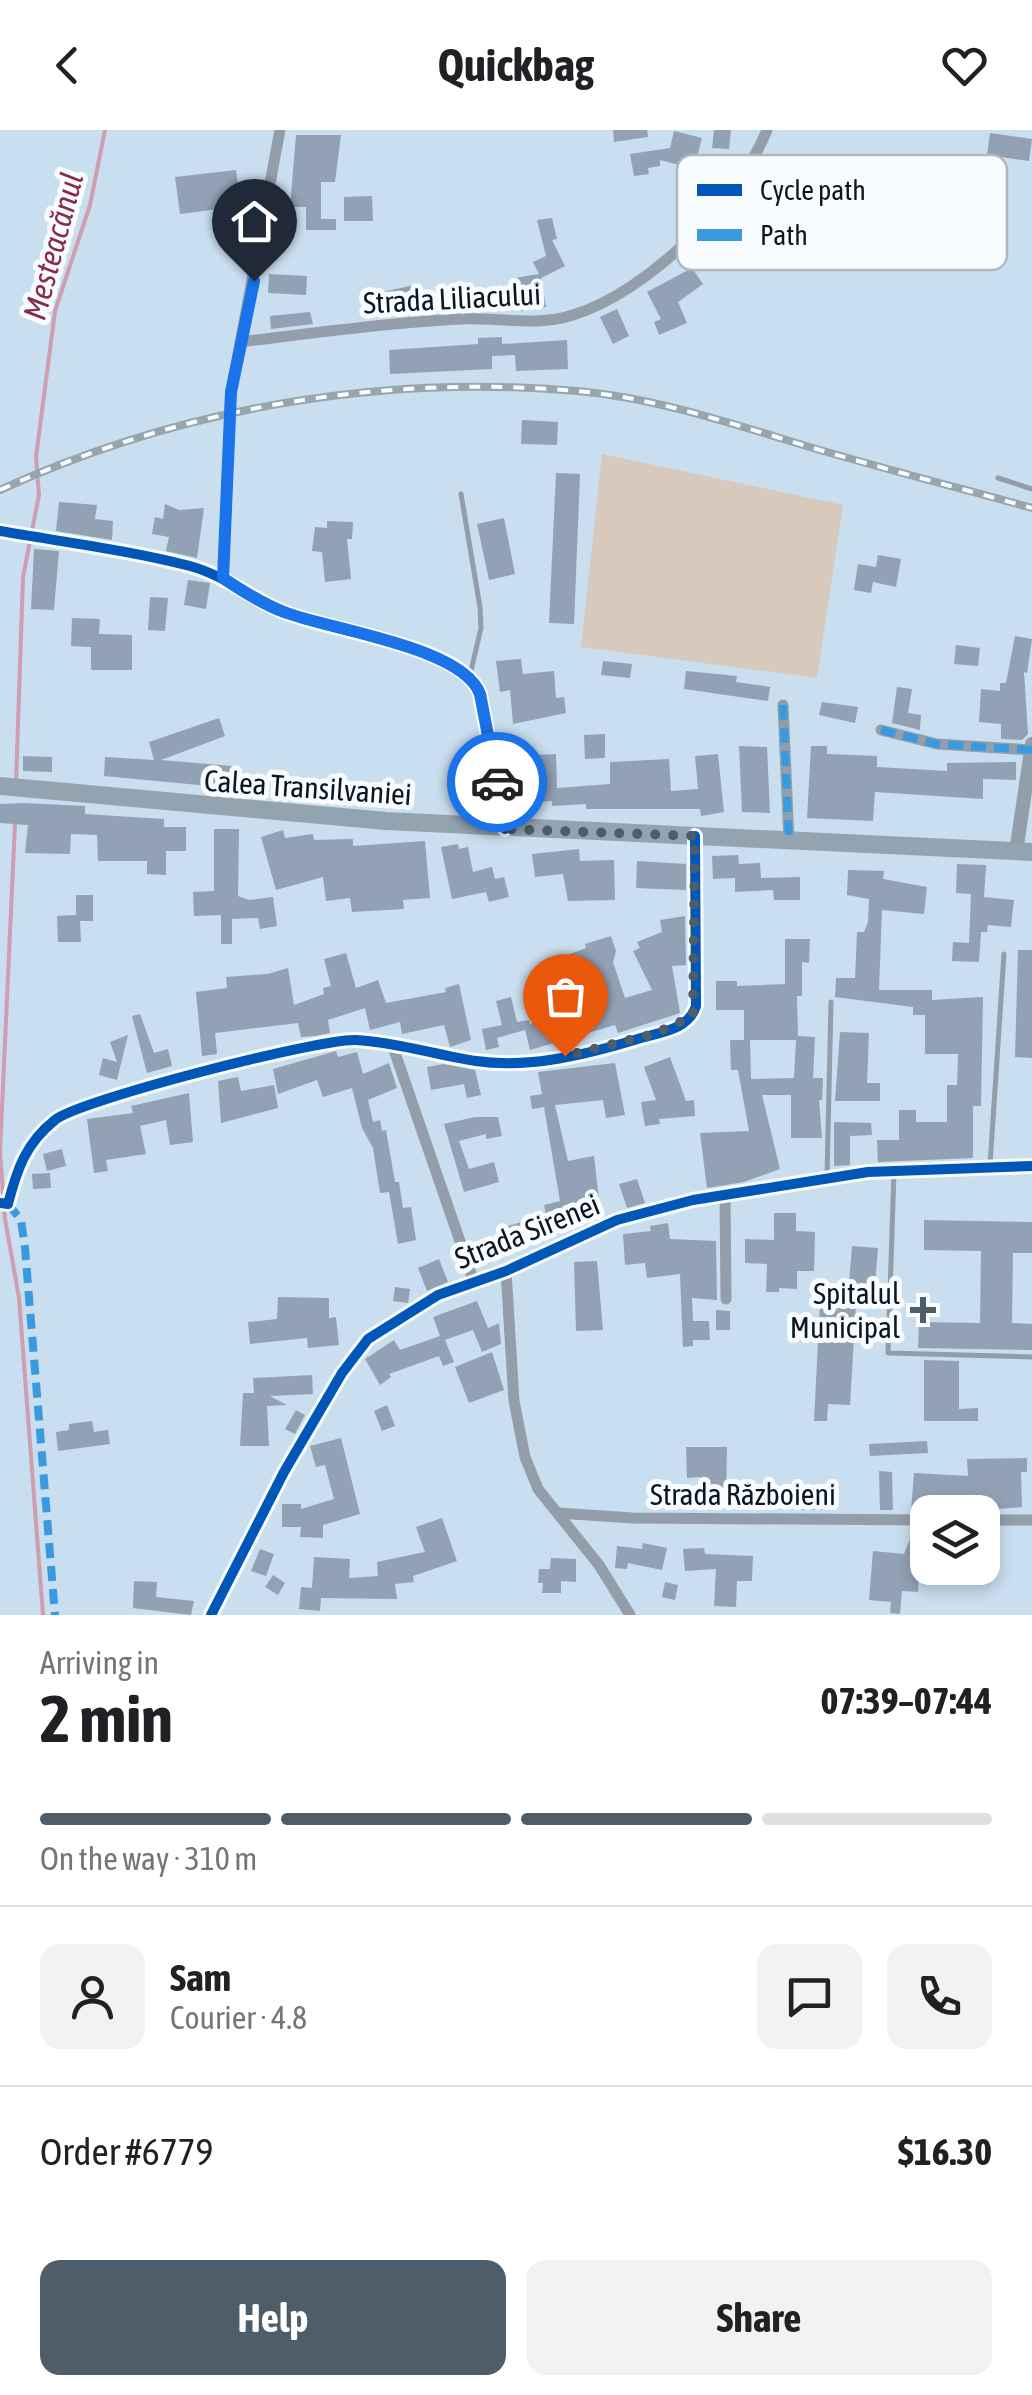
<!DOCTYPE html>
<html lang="en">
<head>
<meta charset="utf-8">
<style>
	body { margin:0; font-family:"Asap Condensed",sans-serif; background:#f2f2f2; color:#202124; height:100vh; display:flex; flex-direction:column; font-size:38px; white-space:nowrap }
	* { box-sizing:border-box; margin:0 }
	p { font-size:32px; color:#757577 }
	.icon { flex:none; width:55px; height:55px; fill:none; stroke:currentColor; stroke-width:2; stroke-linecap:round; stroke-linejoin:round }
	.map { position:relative; height:1485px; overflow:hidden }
	.side { display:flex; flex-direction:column; background:#fff; flex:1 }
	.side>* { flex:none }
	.fabs { position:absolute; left:910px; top:1365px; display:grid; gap:20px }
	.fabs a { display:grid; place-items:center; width:90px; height:90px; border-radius:20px; background:#fff; box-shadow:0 5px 15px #0003; font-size:50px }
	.pin { position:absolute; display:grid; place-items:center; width:85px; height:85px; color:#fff; margin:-102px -42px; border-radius:50% 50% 50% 0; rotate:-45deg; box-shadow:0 0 10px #0007 }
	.pin .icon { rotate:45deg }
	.courier { position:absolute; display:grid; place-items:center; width:100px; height:100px; margin:-50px; border:8px solid #1a73e8; border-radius:50%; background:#fff; color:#222; box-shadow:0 2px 12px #0007 }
	.overview em { font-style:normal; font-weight:700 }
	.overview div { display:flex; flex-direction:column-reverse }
	.overview { display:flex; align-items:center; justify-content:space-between; height:170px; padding:0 40px }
	h1 { font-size:65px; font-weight:700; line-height:75px }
	.bar { display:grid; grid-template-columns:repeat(4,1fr); gap:15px 10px; align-content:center; height:120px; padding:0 40px }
	.bar i { height:12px; border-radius:8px; background:#e0e0e0 }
	.bar .current { background:#4d5d6a }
	.bar p { grid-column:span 4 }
	.line { display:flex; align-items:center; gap:25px; padding:0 40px; border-top:2px solid #e0e0e0 }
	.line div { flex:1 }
	.round { display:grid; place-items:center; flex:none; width:105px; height:105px; border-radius:20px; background:#f2f2f2 }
	.primary-button { display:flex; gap:20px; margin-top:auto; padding:20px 40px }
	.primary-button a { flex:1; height:115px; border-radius:20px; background:#4d5d6a; color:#fff; font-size:40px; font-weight:700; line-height:115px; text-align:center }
	.primary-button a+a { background:#f2f2f2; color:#202124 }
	header { display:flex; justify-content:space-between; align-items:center; height:130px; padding:0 40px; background:#fff; font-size:45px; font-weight:700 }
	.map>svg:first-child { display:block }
</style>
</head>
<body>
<header><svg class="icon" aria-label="back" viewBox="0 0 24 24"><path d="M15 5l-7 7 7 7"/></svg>Quickbag<svg class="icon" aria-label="heart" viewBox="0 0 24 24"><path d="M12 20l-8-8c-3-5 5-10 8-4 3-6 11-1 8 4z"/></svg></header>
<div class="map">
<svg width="1032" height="1485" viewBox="0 0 1032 1485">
	<rect width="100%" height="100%" fill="#c9deef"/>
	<path fill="#d7cabd" d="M602,324L843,375L817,548L581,517Z"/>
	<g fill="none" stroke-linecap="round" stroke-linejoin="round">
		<path stroke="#ce9eb1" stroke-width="4" d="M16,653L23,447L39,365L36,327L55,181L90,75L105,0
			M15,693L0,1022L5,1089L19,1168L43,1485"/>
	</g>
	<path fill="#92a1b4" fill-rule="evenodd" d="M613,0H647L648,7L614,12Z
		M714,0H731L729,19L712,18Z
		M674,1L702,8L694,39L660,30V36L648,38L649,44L634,46L630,24L670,18Z
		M990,3L1032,9L1029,31L987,25Z
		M296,5H341L335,52H321V89H336V100H306V77H290Z
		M236,40L241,79L256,80L252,99L216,96L218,79L180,84L175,47Z
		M372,66L373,91H344V67Z
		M552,88L557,109L552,110L565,136L541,148L546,177L521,181L515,148L539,144L533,132L546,126L537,90Z
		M692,138L703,154L678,172L687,193L659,205L654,192L661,189L647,162Z
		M269,144L307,146L306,165L268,163Z
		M419,154L423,171L459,162L463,178L423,182L421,172L384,186L378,163Z
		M617,179L629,206L613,214L600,187Z
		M310,182L313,194L271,199L270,186Z
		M502,207V214L567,210L568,239L516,241L515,225L492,226V239L390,244L389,220L478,214V208Z
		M522,290L558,292L557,315L521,314Z
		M556,343L580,344L574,494L549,493Z
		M59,372L97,375L95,389L113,391L112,410L56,401Z
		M165,374L179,380L204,378L197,428L166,421L169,407L152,404L155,387L163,389Z
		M504,388L515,444L489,450L477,394Z
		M327,391L353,392L352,409H347L351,449L325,452L322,422L312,421L315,397L327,398Z
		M34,419L59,421L54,480L31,479Z
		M878,425L901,429L896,457L873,452L871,463L854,460L858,434L876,437Z
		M188,450L210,453L206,479L184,475Z
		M150,467L168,468L165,501L148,500Z
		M72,488L100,489L99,504L132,505V540H91V517L71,516Z
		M1015,506L1032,509L1027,543L1024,542L1028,604L1022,610L1001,609V594L979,592L981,559L1000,561V553H1006Z
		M956,515L980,518L978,536L954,534Z
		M521,529L523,544L554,541L556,568L564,567L566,583L513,594L510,560L500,562L496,531Z
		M603,531L632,534L630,548L601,545Z
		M686,541L737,546L736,552L770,557L768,571L684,559Z
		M897,557L912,559L908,583L921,585L920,600L892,593Z
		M822,572L858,577L855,593L819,585Z
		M219,588L225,606L161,630L232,636L230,658L104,646L105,627L154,630L149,612Z
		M605,604V628L585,629L584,605Z
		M739,616L767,617L770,683L742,682Z
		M811,616H827V624L877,626V637L947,641V633L1016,632V650L983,649V669L875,662L873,691L807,688Z
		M556,624L557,658L610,654V632L669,629L671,661L698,659L695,626L718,624L724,682L701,686L700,679H586V674L552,676V671L518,673L517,648L535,647L534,625Z
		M23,626L52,627V642L23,641Z
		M24,673L85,676V684L164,689V697H186V721H166V745L147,744V731H98L97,705L71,704L70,724L25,723L28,695L0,693V674Z
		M214,699H239L238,766L249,770L273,767L277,796L260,799L258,788L232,789V814H221V785L194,786L193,762L214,761Z
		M283,700L285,708L313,704L314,710L353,709V716L425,711L430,768L403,770L404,779L352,782L350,768L326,771L323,747L276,760L261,707Z
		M458,714L459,719L468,717L473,742L492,737L495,749L504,747L509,767L489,772L486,762L452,769L441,717Z
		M579,719L580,731L614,730L615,770L568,771L563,744L535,747L532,724Z
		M738,725L739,734L760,733L761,748L800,747V770H774L773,760L735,762V748L713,749L712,726Z
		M637,731L686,734V760L636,758Z
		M957,734L986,735L984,767L1014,770L1011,797L988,795L987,802H981L979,832L952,831L953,812L969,813L971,764L956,763Z
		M848,740L884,741L883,749L927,757L924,784L882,780L879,860H932V870L983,867L981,976H973V1028L878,1032L877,1010H899V980H916V992H947V955H957L958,924H925V885H913V877L835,867L836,848H855L857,802H864L868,792L869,769L847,765Z
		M76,765H93V791H80L81,812H58L57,786L76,785Z
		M685,786L686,835L672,836L680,883L618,903L615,895L530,920L525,900L497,908L499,917L486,920L482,899L502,895L496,871L511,867L517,892L529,890L530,894L598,869L591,834L574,839L570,824L586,818L585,814L611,806L616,821L613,832L625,868L652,860L633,821L640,818L637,812L662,802L660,790Z
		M785,809H810L809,833L802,832V866H797L798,906L815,907L813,948H823L822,970H819L822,1008H791V965H762L780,1039L744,1052L707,1058L700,1003L749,1001L738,940H731L730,910H744V880H716V851H737V856L785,854ZM750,910H796L794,948L751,949Z
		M1018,820H1032V928L1015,927Z
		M346,823L356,858L378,850L386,873L446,862L445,858L459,854L471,910L450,917L444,895L402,904L400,892L370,900L365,878L328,890L330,903L315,906L301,907L298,893L215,903L217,924L202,926L196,862L227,858L226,847L268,844L288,838L294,875L324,864L323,858L331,856L324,829Z
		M140,884L154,923L168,919L172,936L147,943L132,886Z
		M840,902L869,903L867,953H880V971H835Z
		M128,905L117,950L99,945L103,928L117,932L110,912Z
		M336,921L338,927L357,922L363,944L389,933L397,958L368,970L373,992L380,990L382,1001L386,1000L395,1052H399L403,1078L411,1077L416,1110L398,1114L389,1062L380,1063L373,1018L362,998L352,958L323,967L317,950L278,964L273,939Z
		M670,927L686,971L694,970L695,986L659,989L660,994L645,996L641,972L656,970L644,937Z
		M615,933L625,985L606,988L603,970L555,975L568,1031L594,1026L601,1087L561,1091L564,1102L514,1118L508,1096L546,1085L544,1075L560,1071L544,977L532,979L530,966L542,964L538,942Z
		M443,934L475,940L481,965L467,968L464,954L431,960L427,937Z
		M238,947L241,961L274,955L278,978L221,993L218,951Z
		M189,963L193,1012L170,1015L166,990L140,996L146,1024L106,1030L108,1041L94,1043L87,989L133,983L131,976Z
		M475,987H498L502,1006L486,1009V1004L459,1011L469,1039L494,1032L499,1052L464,1062L444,994Z
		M834,992L871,993L872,1005L850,1006V1035L834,1036Z
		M62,1019L66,1036L47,1041L43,1024Z
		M50,1043L51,1058L33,1059L32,1044Z
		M637,1049L645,1073L627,1078L619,1054Z
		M774,1083H796V1101L815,1102L814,1141H797V1159L779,1158V1162H766L767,1134L745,1133V1109L774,1110Z
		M924,1090L1032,1092V1123H1013L1012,1193L1032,1194V1220L918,1218L919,1192L980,1193L981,1121L924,1120Z
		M668,1093L670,1109L716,1111L717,1170L692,1168L693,1191H709L710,1210H693V1216L683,1217L680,1144L647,1148L645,1133L625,1135L623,1104L651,1101L650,1096Z
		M852,1116L878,1118L874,1167L848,1165Z
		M439,1129L448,1152L427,1161L418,1138Z
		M597,1131L603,1200L576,1201L574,1132Z
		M395,1157L410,1159L408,1173L393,1171Z
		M278,1167L329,1168V1188L336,1187L339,1215L308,1218L307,1208L250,1214L248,1192L277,1189Z
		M477,1171L488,1198L499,1193L501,1214L482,1222L473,1200L445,1210L454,1232L443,1236L439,1226L389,1244L391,1247L380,1255L365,1229L394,1210L400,1220L440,1206L433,1187Z
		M820,1172L856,1174L850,1275L828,1274L827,1291H814Z
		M716,1180L730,1181V1200H716Z
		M492,1222L504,1260L469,1273L455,1237Z
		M924,1230L959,1231V1279L978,1278V1291H924Z
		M312,1245L313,1264L270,1266L287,1275L267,1276L269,1316H240L243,1263H254L253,1248Z
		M387,1275L395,1296L382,1301L374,1281Z
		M296,1280L305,1285L295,1304L285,1299Z
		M92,1291L94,1302L108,1300L110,1314L58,1321L56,1302L69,1300V1294Z
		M341,1308L360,1384L323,1395V1408L300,1407L301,1397H282V1374H301V1379L334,1369L325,1335L316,1337L310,1316Z
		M927,1311L928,1323L870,1326L869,1314Z
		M686,1317H727L726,1362H700V1347L687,1348Z
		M1027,1328V1342H1021L1022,1377L968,1382V1368L932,1366L931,1381L911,1380L914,1343L968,1346L967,1329Z
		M879,1341L892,1342L893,1380H880Z
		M803,1360L824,1362L823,1380H802Z
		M442,1388L457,1431L413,1446L414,1452L395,1454L397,1469L321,1468L320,1481L299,1479L301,1457L312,1458L314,1427L350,1429L349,1448L378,1446L377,1432L425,1422L416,1397Z
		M910,1409L928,1410V1443H919L918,1462L902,1461L900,1484L890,1483L891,1472L869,1470L873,1421L904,1424Z
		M643,1413L667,1418L662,1440L628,1433L627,1439L615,1438L617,1416L642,1419Z
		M704,1418L705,1424L753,1426L752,1451H737L736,1477L714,1476L716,1439L685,1441L683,1419Z
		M260,1419L274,1424L266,1446L251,1441Z
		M551,1428L576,1429V1452L561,1451V1463H542L543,1453H538L539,1439H550Z
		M273,1445L285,1453L278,1465L265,1457Z
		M134,1451L157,1452L156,1467L194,1471L191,1485L133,1478Z
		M665,1452L678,1455L675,1470L662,1467Z"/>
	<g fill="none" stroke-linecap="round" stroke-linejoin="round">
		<path stroke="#929ea9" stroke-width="5" d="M998,348L1032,359
			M461,364L480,477L481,498L470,545
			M990,1035L1004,824
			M894,1042L888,1223L1032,1227
			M827,1047L831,872"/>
		<path stroke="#929ea9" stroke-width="11" d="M240,212C314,203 386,193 460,189C497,187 536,197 573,185C648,162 738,72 767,0
			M0,401C63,412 128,420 190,436C223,445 249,466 279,480C326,502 463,514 480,564L505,699
			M223,448L231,262L280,0
			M783,575L789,711
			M881,600L937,614L1032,620
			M393,917L473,1149
			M725,1064L726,1169
			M0,1073L8,1074C17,1039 26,1013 55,990C79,970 321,908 356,910C396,912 436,925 476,931C530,939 589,924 641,908C662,902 689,899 696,876L695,706
			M506,1141L514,1271L525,1327L538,1359L599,1435L630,1485
			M558,1383L633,1388L928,1390
			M982,1390H1032
			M211,1485L284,1342L342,1243L368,1209L438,1165L506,1141L617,1090L693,1070L868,1042L1032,1036"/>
		<path stroke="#929ea9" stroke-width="14" d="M1016,722L1032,614"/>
		<path stroke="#93a4b0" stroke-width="18" d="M0,656L386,691L1032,722"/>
		<g stroke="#97a5af" stroke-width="8">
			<path id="rail" d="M0,360C180,278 380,244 577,261C657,268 736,295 813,318C885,339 959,358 1032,378"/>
		</g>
		<use href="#rail" stroke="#f8fcff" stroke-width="4" stroke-dasharray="11" stroke-linecap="butt"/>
		<path stroke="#3a9ae0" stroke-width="8" stroke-dasharray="15 8" stroke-linecap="butt" d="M783,575L789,711
			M881,600L937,614L1032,620
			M8,1074L21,1090L25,1118L55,1485"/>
		<g stroke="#f8fcff" stroke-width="16">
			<path id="cycleway" d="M0,401C63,412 128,420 190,436C223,445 249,466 279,480C326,502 463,514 480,564L505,699
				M0,1073L8,1074C17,1039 26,1013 55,990C79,970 321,908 356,910C396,912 436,925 476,931C530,939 589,924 641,908C662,902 689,899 696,876L695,706
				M211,1485L284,1342L342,1243L368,1209L438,1165L506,1141L617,1090L693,1070L868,1042L1032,1036"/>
		</g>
		<use href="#cycleway" stroke="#0057b8" stroke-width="10"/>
	</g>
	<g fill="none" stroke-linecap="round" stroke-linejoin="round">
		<path stroke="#4d5d6a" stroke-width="10" stroke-dasharray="0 18" d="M497,652L505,699L695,706L693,886L654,904L565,926"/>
		<path stroke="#1a73e8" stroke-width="12" d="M254,151L231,262L223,448C242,461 263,474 284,482C331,500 463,517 480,564L497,652"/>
	</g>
	<path fill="#4d5d6a" stroke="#f8fcff" stroke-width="4" d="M918 1165h10v10h10v10h-10v10h-10v-10h-10v-10h10z"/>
	<g text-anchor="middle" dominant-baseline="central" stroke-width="10" stroke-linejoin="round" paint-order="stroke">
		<g font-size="30" fill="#0a1722" stroke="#f8fcff">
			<text transform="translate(452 168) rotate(-3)">Strada Liliacului</text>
			<text transform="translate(308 657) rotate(4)">Calea Transilvaniei</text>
			<text transform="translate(527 1101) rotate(-22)">Strada Sirenei</text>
			<text x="743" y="1364">Strada Războieni</text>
		</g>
		<g font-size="30" fill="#0a1722" stroke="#f8fcff" text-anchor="end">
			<text x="900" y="1163">Spitalul<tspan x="900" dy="34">Municipal</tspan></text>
		</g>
		<g font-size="32" font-style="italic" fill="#882c4b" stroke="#f8fcff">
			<text transform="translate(53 116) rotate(-75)">Mesteacănul</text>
		</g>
	</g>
	<rect x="677" y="25" width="330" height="115" rx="15" fill="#f8fcff" stroke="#b1b7bd" stroke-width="2.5"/>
	<rect x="697" y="54" width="45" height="12" fill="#0057b8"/>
	<rect x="697" y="99" width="45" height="12" fill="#3a9ae0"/>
	<g font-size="28" fill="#0a1722">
		<text x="760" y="70">Cycle path</text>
		<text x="760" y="115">Path</text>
	</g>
</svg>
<div class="fabs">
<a><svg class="icon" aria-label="layers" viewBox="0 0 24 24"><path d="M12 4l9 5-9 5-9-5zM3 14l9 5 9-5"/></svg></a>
</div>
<div class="pin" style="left:565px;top:926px;background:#ea580c"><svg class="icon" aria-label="bag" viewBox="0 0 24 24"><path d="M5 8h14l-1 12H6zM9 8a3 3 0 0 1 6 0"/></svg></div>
<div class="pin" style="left:254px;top:151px;background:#1f2937"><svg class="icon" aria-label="home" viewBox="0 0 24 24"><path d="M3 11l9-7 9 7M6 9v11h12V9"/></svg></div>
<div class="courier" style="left:497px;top:652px"><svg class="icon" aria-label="car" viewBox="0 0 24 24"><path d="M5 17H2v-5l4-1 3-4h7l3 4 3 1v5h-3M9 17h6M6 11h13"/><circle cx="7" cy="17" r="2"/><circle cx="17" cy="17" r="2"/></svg></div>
</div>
<section class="side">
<div class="overview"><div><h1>2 min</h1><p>Arriving in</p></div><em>07:39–07:44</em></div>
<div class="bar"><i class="current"></i><i class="current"></i><i class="current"></i><i></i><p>On the way · 310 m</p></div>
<div class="line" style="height:180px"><a class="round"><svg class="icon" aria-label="person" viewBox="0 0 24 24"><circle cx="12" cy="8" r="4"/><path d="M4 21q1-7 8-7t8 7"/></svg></a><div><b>Sam</b><p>Courier · 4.8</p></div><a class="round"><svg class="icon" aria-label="chat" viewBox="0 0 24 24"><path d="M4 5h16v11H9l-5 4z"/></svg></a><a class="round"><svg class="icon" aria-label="phone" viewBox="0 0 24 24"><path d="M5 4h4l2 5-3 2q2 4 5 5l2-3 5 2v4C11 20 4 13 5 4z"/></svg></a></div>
<div class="line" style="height:130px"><div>Order #6779</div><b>$16.30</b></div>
<div class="primary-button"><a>Help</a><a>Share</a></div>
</section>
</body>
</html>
